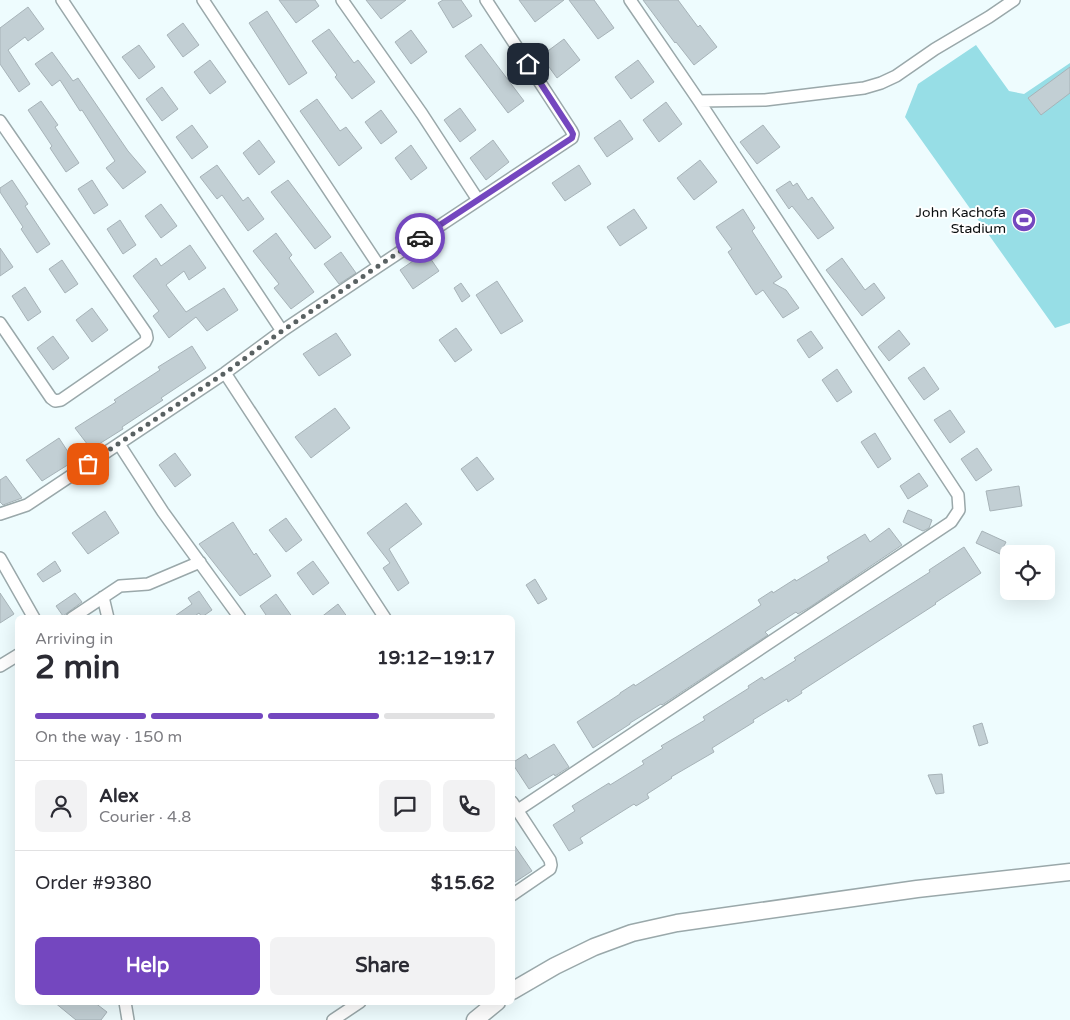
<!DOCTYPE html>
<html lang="en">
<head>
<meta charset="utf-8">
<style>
	body { margin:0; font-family:"Varela Round",sans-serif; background:#f2f2f3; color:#2b2b33; height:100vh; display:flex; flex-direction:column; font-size:19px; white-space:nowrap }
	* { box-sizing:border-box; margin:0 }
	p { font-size:16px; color:#7c7c81 }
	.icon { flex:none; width:28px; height:28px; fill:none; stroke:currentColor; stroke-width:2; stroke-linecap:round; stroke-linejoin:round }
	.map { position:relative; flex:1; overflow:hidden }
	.panel { position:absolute; left:15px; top:615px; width:500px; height:390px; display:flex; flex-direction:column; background:#fff; border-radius:8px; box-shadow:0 5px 20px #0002 }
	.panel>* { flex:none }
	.tools { position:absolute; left:1000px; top:545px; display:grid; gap:10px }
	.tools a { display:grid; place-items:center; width:55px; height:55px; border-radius:8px; background:#fff; box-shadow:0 5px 20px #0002; font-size:25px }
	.pin { position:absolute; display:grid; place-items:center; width:42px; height:42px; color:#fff; margin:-21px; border-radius:10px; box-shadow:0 2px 8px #0006 }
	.courier { position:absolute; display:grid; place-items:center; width:50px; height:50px; margin:-25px; border:4px solid #7447bf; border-radius:50%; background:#fff; color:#222; box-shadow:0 1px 6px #0007 }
	.overview em { font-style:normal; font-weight:700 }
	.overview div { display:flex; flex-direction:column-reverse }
	.overview { display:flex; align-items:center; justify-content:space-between; height:85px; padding:0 20px }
	h1 { font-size:32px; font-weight:700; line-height:38px }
	.bar { display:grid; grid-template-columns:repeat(4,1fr); gap:8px 5px; align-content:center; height:60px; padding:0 20px }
	.bar i { height:6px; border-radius:4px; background:#e1e1e2 }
	.bar .selected { background:#7447bf }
	.bar p { grid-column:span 4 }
	.line { display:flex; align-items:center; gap:12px; padding:0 20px; border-top:1px solid #e1e1e2 }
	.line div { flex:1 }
	.round { display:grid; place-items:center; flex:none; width:52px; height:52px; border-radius:8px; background:#f2f2f3 }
	.button { display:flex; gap:10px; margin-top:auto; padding:10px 20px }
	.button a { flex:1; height:58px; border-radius:8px; background:#7447bf; color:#fff; font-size:20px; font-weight:700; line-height:58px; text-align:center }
	.button a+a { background:#f2f2f3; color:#2b2b33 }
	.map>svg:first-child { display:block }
</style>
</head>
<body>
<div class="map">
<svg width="1070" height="1020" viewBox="0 0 1070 1020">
	<rect width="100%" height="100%" fill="#eefcfe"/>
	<path fill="#97dee6" d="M976,45L1009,91L1024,94L1070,63V323L1055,328L905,117L918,84Z"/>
	<path fill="#c2cfd4" stroke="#a7b3b8" d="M279,0H315L319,6L296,23Z
		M366,0H406L381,19Z
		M443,0H461L472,16L453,28L438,3Z
		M519,0H564L535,22Z
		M569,0H594L614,28L598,39Z
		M643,0H678L698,27L700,25L717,47L694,65L676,42L675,43Z
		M28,7L44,29L28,41L25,37L8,50L30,84L19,92L0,64V28Z
		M267,11L307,73L289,85L249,23Z
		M183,23L199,45L183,57L167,35Z
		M329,29L354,63L358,60L375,82L352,99L335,77L337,75L312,41Z
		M411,30L427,52L411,64L395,42Z
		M564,39L580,60L557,78L541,56Z
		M481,44L524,101L508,113L465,56Z
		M139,45L155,67L139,79L122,57Z
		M52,52L73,81L78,78L128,151L146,172L123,189L106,168L115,161L82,110L80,111L60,80L52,86L35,64Z
		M210,60L226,82L210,94L194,72Z
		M638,60L654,82L631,99L615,77Z
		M1070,67V93L1041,115L1028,98Z
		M162,87L178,109L162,121L146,99Z
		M317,99L340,131L346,127L362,148L339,166L300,111Z
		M41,101L58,125L55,127L79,163L66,172L50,148L52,146L28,110Z
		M666,102L682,124L659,142L643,120Z
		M460,108L476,130L460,142L444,120Z
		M381,110L397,132L381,144L365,122Z
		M620,120L633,139L607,157L594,138Z
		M192,125L208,147L192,159L176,137Z
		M763,125L780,147L757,164L740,142Z
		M259,140L275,162L259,175L243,153Z
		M493,140L509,162L486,180L470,158Z
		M411,145L427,168L411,180L395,158Z
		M700,160L717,182L694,200L677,178Z
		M217,165L243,201L248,197L264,219L248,231L222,195L217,199L200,177Z
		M579,165L591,184L565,201L552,183Z
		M12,180L28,204L25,206L50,244L37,253L21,229L23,227L0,192V188Z
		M92,180L108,205L94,214L78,189Z
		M288,180L331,237L315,249L271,192Z
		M790,181L793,186L797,183L808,200L812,197L834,228L818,239L792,206L789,209L776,190Z
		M161,204L177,226L161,238L145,216Z
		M634,209L647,228L620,246L607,227Z
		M743,209L755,228L752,231L782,277L773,283L786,290L799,308L783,318L763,290L756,295L728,252L732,249L716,227Z
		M120,220L136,245L123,254L107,229Z
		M276,233L292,255L289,258L314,292L291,309L274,288L279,284L253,251Z
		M190,245L206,268L189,280L184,271L166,285L186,312L224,288L238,310L207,331L196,317L169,338L153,316L159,311L133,276L156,258L161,266Z
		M0,248L13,267L0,276Z
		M341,252L356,273L339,284L324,264Z
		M426,252L439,271L413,289L400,270Z
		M842,258L865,290L874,283L885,298L862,316L826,270Z
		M62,260L78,284L65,293L49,269Z
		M497,281L523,321L501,334L476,295Z
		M461,283L470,296L462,302L454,288Z
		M25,287L41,312L28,321L12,296Z
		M92,308L108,330L92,342L76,320Z
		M456,328L472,350L455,362L439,340Z
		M899,330L910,344L889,361L878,347Z
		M811,331L823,348L809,358L797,340Z
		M336,333L351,355L319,376L303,354Z
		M53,336L69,358L53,370L37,348Z
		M192,346L206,368L161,398L163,400L122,427L123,429L91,449L75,428L116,402L114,400L160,370L158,367Z
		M924,367L939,389L924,400L908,378Z
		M837,369L852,392L837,402L822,380Z
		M335,408L350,428L311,458L295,437Z
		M950,410L965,432L950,443L934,420Z
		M875,433L891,459L878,468L861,442Z
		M59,438L74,461L42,481L26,460Z
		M977,448L992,470L976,481L961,459Z
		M175,453L191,475L175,487L159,465Z
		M477,457L494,479L477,491L461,469Z
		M919,473L928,486L908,499L900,486Z
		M6,476L22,498L3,505L0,502V480Z
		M1019,486L1022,506L990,511L986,491Z
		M406,503L422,524L389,549L409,583L398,591L383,568L390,563L367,533Z
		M908,510L932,520L929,528L923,531L903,522Z
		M105,511L119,533L88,554L72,533Z
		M286,518L302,540L286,552L269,530Z
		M233,522L254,555L256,553L271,576L240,596L199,544Z
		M889,528L902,545L810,607L798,614L796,612L765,632L768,635L662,705L661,704L630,723V724L593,748L577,722L620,694V693L634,684L635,686L668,665L761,605L758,600L772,591L773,593L795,579L796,581L829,561L827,557L865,534L870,542Z
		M982,531L1006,542L1000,554L976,543Z
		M964,547L981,573L935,603L936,604L801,691L802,693L788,702L787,699L753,720L754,722L712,748L714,752L671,777L672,778L647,794L649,798L636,806L634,804L580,838L583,843L569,851L553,825L575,811L572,806L609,783L610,785L644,764L642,761L663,748L661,746L705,720L703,717L749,688L748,686L762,677L764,680L796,660L794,658L930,572L929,570Z
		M55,561L61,571L43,582L37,574Z
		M313,561L329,583L313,595L297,573Z
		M535,579L547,599L538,604L526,585Z
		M199,591L212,610L202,617L199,613L192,618H172L192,604L188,598Z
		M0,593L14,614L0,623Z
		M75,593L82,602L63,616L56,606Z
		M276,594L293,618H268L260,606Z
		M338,604L348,618H320Z
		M982,723L988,743L979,746L973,726Z
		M554,744L569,767L555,776L554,774L529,789L512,763L526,754L529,759Z
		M942,774L944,793L936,794L928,775Z
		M512,842L532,871L512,884Z
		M54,1002H94L107,1012L101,1020H76Z"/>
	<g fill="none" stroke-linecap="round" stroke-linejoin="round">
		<g stroke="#9aa8aa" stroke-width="14">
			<path id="street" d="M62,0L282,331
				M342,0L422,114L478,200
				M699,101L765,100L864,88L881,83L896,76L935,49L989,17L1014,0
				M0,121L146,333L147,338L145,342L61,400L55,401L51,398L0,323
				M379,266L572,138L573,134L571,130L486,0
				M225,373L385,618
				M119,444L163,512L240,618
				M0,514L27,505L225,373L282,331L379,266L203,0
				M0,558L34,618
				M103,597L108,618
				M72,618L120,586L148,584L200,562
				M0,666L18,655
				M512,802L550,860L551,865L550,869L512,895
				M518,810L951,522L959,510L958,495L699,101L630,0
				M125,1002L128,1020
				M333,1020L360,1002"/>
		</g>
		<g stroke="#9aa8aa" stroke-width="19">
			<path id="secondary" d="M512,991L555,966L594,947L632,933L677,923L917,889L1070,872
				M475,1020L497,1002"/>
		</g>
		<use href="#street" stroke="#fff" stroke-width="11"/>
		<use href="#secondary" stroke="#fff" stroke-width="16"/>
	</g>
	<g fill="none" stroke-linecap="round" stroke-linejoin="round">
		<path stroke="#596162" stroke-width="5" stroke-dasharray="0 9" d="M88,464L225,373L282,331L420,238"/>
		<path stroke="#7447bf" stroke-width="6" d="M420,238L572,138L573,134L571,130L528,64"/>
	</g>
	<defs>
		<g id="stadium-disc" transform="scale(1.25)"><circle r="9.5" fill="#7447bf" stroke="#fff"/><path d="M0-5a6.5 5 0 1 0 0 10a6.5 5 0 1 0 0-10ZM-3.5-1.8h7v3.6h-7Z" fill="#fff"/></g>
	</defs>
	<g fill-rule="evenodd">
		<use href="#stadium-disc" x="1024" y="220"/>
	</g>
	<g text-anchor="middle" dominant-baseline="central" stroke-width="4" stroke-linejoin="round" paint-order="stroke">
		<g font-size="14" fill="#090d0e" stroke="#fff" text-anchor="end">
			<text x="1006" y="212">John Kachofa<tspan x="1006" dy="16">Stadium</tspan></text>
		</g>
	</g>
</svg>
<div class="tools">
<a><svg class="icon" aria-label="locate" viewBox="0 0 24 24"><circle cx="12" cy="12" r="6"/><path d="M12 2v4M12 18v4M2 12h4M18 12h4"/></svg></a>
</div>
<div class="pin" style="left:88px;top:464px;background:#ea580c"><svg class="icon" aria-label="bag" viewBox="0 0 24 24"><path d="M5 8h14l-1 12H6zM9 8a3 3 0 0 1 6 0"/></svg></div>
<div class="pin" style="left:528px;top:64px;background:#1f2937"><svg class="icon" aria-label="home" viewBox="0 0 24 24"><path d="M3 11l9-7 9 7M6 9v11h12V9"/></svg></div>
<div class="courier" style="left:420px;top:238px"><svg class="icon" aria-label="car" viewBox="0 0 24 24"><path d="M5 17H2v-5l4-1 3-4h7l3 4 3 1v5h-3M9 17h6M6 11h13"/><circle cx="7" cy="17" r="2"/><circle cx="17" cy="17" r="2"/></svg></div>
<section class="panel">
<div class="overview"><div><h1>2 min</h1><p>Arriving in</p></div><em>19:12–19:17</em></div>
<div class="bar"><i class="selected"></i><i class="selected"></i><i class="selected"></i><i></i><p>On the way · 150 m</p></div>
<div class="line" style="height:90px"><a class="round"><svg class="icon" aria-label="person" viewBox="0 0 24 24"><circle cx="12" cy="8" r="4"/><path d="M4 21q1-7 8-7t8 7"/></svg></a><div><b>Alex</b><p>Courier · 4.8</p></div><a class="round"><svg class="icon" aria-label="chat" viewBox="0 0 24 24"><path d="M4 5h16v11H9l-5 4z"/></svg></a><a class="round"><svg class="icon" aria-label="phone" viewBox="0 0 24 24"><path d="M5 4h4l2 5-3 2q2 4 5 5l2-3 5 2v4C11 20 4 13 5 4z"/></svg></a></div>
<div class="line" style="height:65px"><div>Order #9380</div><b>$15.62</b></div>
<div class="button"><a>Help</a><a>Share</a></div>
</section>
</div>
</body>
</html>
